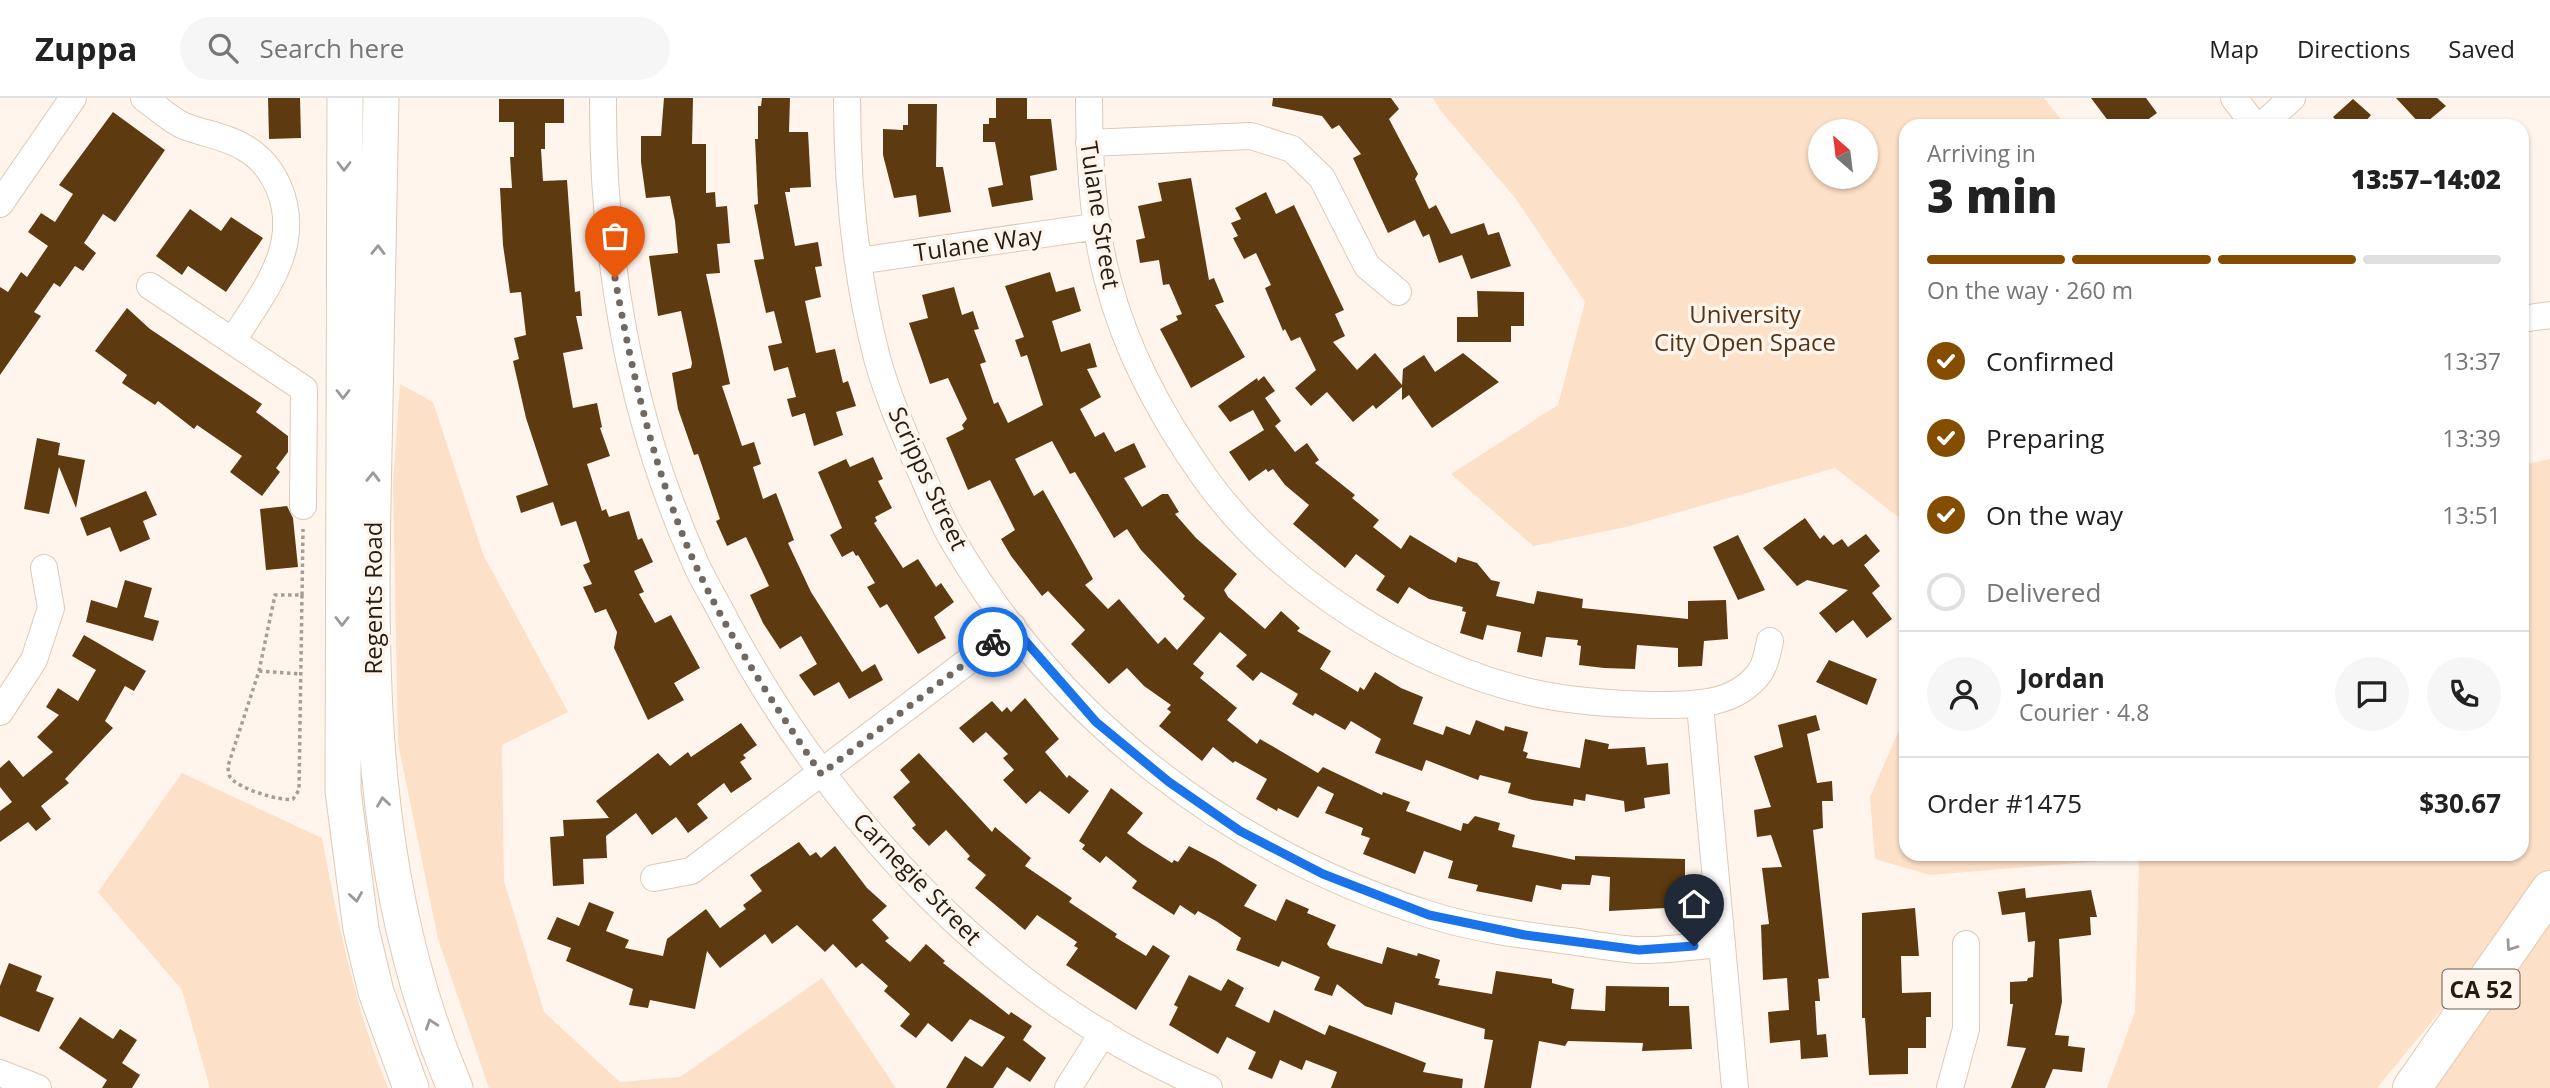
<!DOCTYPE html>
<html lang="en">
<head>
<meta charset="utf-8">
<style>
	body { margin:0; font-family:"Open Sans",sans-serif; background:#f6f6f6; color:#222; height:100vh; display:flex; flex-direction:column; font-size:26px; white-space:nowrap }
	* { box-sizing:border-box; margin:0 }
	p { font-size:23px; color:#767676 }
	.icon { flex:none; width:38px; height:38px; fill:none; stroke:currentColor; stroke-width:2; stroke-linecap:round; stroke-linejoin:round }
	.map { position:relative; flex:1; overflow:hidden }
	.drawer { position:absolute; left:1899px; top:21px; width:630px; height:742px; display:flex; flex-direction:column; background:#fff; border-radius:21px; box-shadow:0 2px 5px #0004 }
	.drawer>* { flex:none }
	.needle { width:46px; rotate:332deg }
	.fabs { position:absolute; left:1808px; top:21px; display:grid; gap:14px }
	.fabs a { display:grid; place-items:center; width:70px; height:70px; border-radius:50%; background:#fff; box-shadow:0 2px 5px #0004; font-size:35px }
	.pin { position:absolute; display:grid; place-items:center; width:60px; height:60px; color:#fff; margin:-72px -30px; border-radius:50% 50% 50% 0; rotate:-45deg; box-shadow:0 0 7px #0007 }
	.pin .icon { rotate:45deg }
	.courier { position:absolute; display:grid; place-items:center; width:70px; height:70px; margin:-35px; border:5px solid #1a73e8; border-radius:50%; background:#fff; color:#222; box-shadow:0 2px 9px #0007 }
	.head em { font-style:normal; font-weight:800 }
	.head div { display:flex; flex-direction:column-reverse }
	.head { display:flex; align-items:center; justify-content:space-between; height:119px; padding:0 28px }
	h1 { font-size:46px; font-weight:800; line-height:52px }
	.bar { display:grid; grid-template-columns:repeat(4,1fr); gap:10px 7px; align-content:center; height:84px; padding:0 28px }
	.bar i { height:9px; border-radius:5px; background:#e0e0e0 }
	.bar .current { background:#854d00 }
	.bar p { grid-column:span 4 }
	.line { display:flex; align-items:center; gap:18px; padding:0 28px; border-top:2px solid #e0e0e0 }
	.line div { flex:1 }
	.round { display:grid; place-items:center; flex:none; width:74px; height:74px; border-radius:37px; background:#f6f6f6 }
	ol { padding:0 28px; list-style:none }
	li { display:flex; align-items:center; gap:21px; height:77px }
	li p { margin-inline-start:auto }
	li .icon { padding:7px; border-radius:50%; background:#854d00; color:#fff; stroke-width:4 }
	li:last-child { color:#767676 }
	li i { width:38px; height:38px; border:4px solid #e0e0e0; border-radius:50% }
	header { display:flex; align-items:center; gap:42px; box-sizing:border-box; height:98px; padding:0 35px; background:#fff; border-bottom:2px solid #e0e0e0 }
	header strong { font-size:33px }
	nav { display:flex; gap:38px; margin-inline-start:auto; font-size:24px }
	.search { width:490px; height:63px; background:#f6f6f6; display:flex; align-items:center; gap:18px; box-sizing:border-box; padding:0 24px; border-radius:38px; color:#767676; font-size:26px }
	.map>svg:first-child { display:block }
</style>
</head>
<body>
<header>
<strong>Zuppa</strong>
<div class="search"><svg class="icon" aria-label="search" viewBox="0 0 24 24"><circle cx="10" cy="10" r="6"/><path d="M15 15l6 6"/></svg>Search here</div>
<nav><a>Map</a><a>Directions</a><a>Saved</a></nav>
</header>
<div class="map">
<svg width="2550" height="990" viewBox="0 0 2550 990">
	<rect width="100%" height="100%" fill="#fff5ed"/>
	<path fill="#fce0c7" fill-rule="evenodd" d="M1433,0H2044L2066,28H1906V425L1835,370L1626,429L1533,448L1451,376L1558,307L1585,204L1516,101L1440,12ZM1866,33V79H1820V33Z
		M400,286L433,304L483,456L568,614L502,647L504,783L544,914L620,984L680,979L822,880L896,990H489L438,841L398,645L393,385Z
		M2550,361V990H2396L2451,900L2377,990H2107L2135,914L2139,760L1930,777L1875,761L1870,699L1906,616V756H2522V367Z
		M182,675L322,740C338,824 355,911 388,990H210L182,892L98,794Z"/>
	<path fill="#5e3a10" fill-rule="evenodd" d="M268,0H300L301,40L269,41Z
		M664,0H693L692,46H706V95L715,94L716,109L727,108L730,145L717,146L720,175L706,176L730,286L722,288L742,348L754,344L761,366L753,369L763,401L776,395L794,442L788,445L811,494L862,574L875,566L883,582L849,601L839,584L814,598L799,577L817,566L801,538L780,551L763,525L750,497L769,488L746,439L727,448L716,423L720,421L698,356L694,357L678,311L672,275L691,270L692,265L681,213L658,218L649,158L678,155L675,123L670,98L646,100L641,64V38H661Z
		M762,0H790L789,34H808L811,89L790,90V94H785L795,148L818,144L822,168L815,169L821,199L805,203L816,255L835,251L843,285L848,283L856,308L836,314L843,337L814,348L805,315L792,319L787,301L796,299L788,269L774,273L768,248L782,245L774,213L766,215L754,162L764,161L754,107L758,106L755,41H758V8H761Z
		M996,0H1027V21H1051L1057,72L1030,78L1033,102L992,109L988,90L1003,87L995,44H983V26H989V20H996Z
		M1273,0H1391L1399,11L1389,21L1418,76L1415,81L1429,111L1436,107L1451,136L1484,125L1488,137L1499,134L1511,168L1471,181L1462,157L1439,165L1429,136L1423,139L1415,122L1388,135L1353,60L1361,56L1339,27L1332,31L1322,18L1272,8Z
		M2091,0H2146L2157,15L2139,28H2112Z
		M2396,0H2437L2446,8L2422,28Z
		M499,1H564V25H545V51H541L543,83L567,82L575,194L580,193L582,218H576L583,251L563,255L573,310L597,305L602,329L600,330L610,358L587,366L602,413L606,411L609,419L629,413L638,442L642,440L653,464L634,473L644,494L639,496L655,525L671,517L700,570L674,585L684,602L648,622L614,550L617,534L606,511L595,515L583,489L592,486L583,467L590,464L576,423L561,428L553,404L521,415L516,398L548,387L526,320L513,263L519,261L514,240L526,237L521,194L510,195L503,147L500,90H512L510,59H514V24H499Z
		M2353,1L2371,17L2362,28H2342L2333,19Z
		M908,6H937L936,69H943L951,114L919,119L916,97L894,100L883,57V31L903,32V27H908Z
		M113,14L165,52L115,124L103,116L84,145L96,155L83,173L75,168L60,189L54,185L34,214L41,218L0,277V189L8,194L21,174L27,179L48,148L28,134L41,115L55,124L73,96L59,87Z
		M1191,80L1209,182L1214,180L1224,204L1215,207L1245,259L1191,290L1160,231L1178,222L1176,218L1182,216L1169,186L1163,187L1159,162L1140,165L1136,142L1145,140L1138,108L1162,103L1158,85Z
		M1266,94L1276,116L1294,107L1344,212L1335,216L1345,238L1333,244L1357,272L1375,255L1402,287L1403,271L1424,257L1435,274L1463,255L1499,284L1432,330L1409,297L1402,302V289L1376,311L1373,307L1353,324L1327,294L1311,308L1295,290L1316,272L1300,239L1291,243L1285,231L1283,233L1265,190L1271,187L1256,155L1244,161L1233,140L1238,138L1231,125L1241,121L1235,110Z
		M190,111L221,133L231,119L263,140L226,194L188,168L182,177L156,158Z
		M1050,174L1056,194L1074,189L1081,213L1052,223L1061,254L1090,245L1097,269L1087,271L1101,299L1080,311L1095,339L1104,334L1115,354L1134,345L1146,369L1124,380L1142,409L1162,396H1168L1179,414L1175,416L1196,440L1237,476L1224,492L1228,499L1265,531L1281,513L1300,530L1297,533L1331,553L1320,571L1358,594L1360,589L1364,592L1375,574L1401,590L1423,599L1413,626L1443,637L1446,628L1470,637L1476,622L1504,633L1505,628L1528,634L1523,653L1528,655L1526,660L1580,670L1585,641L1609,646L1608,651L1645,649L1647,667L1668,665L1670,696L1644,700L1645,710L1625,714L1624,703L1586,696L1585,703L1574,701L1573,708L1533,702L1508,695L1511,685L1480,677L1478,682L1426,662L1422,673L1375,655L1381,641L1351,623L1345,632L1315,615L1313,618L1292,606L1298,596L1261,574L1253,583L1236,568L1247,557L1220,534L1193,566L1204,575L1200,580L1237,610L1227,622L1257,646L1260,641L1318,675L1323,669L1382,697L1383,694L1410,704L1406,713L1461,733L1463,725L1468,726L1475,718L1500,725L1498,732L1515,737L1512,749L1575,762V758L1685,761V813L1665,814V810L1609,813L1610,779L1592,777L1590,787L1562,786L1561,792L1536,787L1532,804L1476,793L1478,787L1448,780L1453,763L1424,753L1415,776L1363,756L1370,740L1361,737L1363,730L1325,715L1334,696L1318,688L1298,720L1278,710L1277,713L1256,701L1267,681L1235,663L1233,665L1213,649L1202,663L1159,628L1171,614L1167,611L1171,607L1144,588L1127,570L1109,586L1071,546L1085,532L1048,493L1042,498L1011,458L1001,441L1015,432L990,382L968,392L946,340L964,331L962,327L967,321L948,280L930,286L909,225L928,220L922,197L954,189L962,217L973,213L979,231L974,232L986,264L980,266L994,306L998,304L1008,325L1043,307L1027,257L1021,259L1015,242L1024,239L1005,188ZM1052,343L1070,376L1075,374L1114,440L1127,431L1141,452L1185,498L1183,501L1205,520L1177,552L1165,539L1158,546L1119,501L1108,511L1085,487L1093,481L1043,392L1034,398L1015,361Z
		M1477,193L1524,194V228H1511V244H1457V219H1478Z
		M127,210L150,231L262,306L256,314L288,338V354L276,370L280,374L262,398L230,374L242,358L197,327L194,331L158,303L155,307L122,285L127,277L95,253Z
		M1264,278L1275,293L1265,300L1281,323L1275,328L1295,354L1307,345L1319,362L1315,365L1355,397L1352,400L1379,422L1373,429L1401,451L1410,437L1456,465L1458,459L1477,465L1491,482L1500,484L1496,498L1534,506L1537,493L1583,501L1582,510L1688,521V503L1726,502L1728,541L1704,543L1702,568L1678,569V550L1637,547L1635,571L1604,570L1579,567L1581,548L1577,547L1578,542L1546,539L1542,559L1517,554L1521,534L1487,527L1483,542L1460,535L1466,514L1462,513L1463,509L1429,501L1409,489L1398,506L1376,492L1385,478L1356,456L1345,470L1293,426L1309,407L1285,387L1273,371L1268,374L1266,371L1249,383L1229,354L1264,332L1253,312L1230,324L1218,308L1257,280L1258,283Z
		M37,340L60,345L58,357L85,362L76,410L59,369L49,416L24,411Z
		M873,359L883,381L878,383L892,410L875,419L877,423L874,425L903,470L918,461L936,489L941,485L954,504L934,519L946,540L918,556L887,506L880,510L867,489L875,485L858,457L856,458L853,453L842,459L830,437L842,430L818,374L846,361L850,369Z
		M146,393L157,417L143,423L150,441L120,454L110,429L87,438L80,420Z
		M287,408L293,420L298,469L266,472L260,411Z
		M1805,420L1820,441L1824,437L1833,447L1842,441L1848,449L1866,436L1880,453L1864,467L1880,488L1872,495L1892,521L1867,540L1853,522L1836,535L1819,515L1848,492L1807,482L1797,488L1763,450Z
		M1738,437L1765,492L1738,502L1713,449Z
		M125,482L152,490L144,519L159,523L153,543L86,524L91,502L117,510Z
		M84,537L146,573L134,593L125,588L105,623L113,630L65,681L69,685L41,708L51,721L36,733L28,724L0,744V713L12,704L0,689V670L9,662L23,679L53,654L37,639L59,617L46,609L58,590L78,603L96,572L72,558Z
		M1829,562L1877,581L1867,607L1816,584Z
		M1025,600L1059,641L1045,654L1067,680L1069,677L1089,693L1069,716L1040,693L1026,706L1003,682L1014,672L1003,660L1008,656L986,634L973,645L959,630L992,603L1002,614L1007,609L1011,614Z
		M1816,617L1820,632L1807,636L1817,685L1832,683L1833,703H1822L1823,730L1813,732L1829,880L1818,881L1820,903H1815L1817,937L1826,936L1828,959L1801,961L1800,942L1770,945L1768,914L1789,912L1787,880L1763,882L1761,827L1769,826L1762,770L1782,769L1771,737L1757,739L1754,712L1771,709L1754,658L1783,649L1778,627Z
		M741,625L757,647L743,657L746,660L740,664L752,681L731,695L724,685L697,706L708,720L688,735L676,719L652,737L636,715L606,738L607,760L583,761L584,786L553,788L550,739L564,738L563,722L609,720L596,703L658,655L670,668L688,654L691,659Z
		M919,655L992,734L995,729L1031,760L1025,768L1072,800L1069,804L1117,836L1115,839L1146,858L1153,847L1170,858L1136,912L1066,867L1078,850L1074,848L1077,844L1037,817L1025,832L975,790L986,777L967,761L970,758L946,732L929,748L912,730L916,727L893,699L910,684L900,672Z
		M1111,690L1143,715L1127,735L1142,746L1172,765L1174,762L1178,764L1189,748L1216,762L1257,787L1244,808L1276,823L1286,801L1309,811L1307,815L1336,827L1327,846L1330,850L1382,866L1387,849L1417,858L1418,855L1440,862L1435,880L1440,881L1438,887L1492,896L1496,873L1552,881V885L1574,891L1571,911L1605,913L1606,888L1669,889V908H1689L1692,951L1642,953L1643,945L1568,943L1565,948L1539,943L1531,990H1484L1493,942L1484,941L1485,931L1395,904L1392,917L1365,908L1337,886L1332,898L1314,892L1320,879L1282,863L1279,869L1236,852L1241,840L1216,823L1198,813L1195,817L1180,807L1174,817L1132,790L1137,783L1106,758L1100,765L1082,751L1085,747L1079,743Z
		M799,744L810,758L816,754L821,760L835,748L867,790L887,808L872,822L889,840L885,843L910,864L926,846L945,863L943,865L1009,917L1011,914L1032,928L1023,942L1046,960L1030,984L1007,969L993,990H946L965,958L982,969L1005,939L970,921L952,944L928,925L916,940L900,928L910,916L884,893L888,888L862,865L856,870L833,846L825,854L797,827L772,846L765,836L720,870L707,853L695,911L650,902L648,910L629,907L633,891L566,863L571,850L547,841L557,819L579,828L589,804L614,814L606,833L629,842L625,850L663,858L667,841L706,811L720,830L746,811L743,807L762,793L750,777Z
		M2025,790L2026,800L2091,792L2097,819H2090L2091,837L2059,841L2062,904L2055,937L2069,938L2068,948L2085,950L2082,974L2053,971L2045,990H2011L2026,950L2007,948L2013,906H2010V884L2027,883L2028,880L2033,879L2035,843L2028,844L2025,814L2002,817L1998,794Z
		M1915,810L1919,858H1901L1902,895L1931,894V919H1926V950H1908V976L1869,977L1865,920H1862V815Z
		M9,865L42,878L36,893L54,900L39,934L0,918V888Z
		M1189,877L1221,893L1228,881L1244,890L1235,908L1269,925L1274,912L1325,937L1329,927L1426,965L1423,974L1463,981L1462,990H1331L1337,974L1306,962L1302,972L1280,962L1272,981L1248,971L1256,954L1227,939L1218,956L1169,927L1178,909L1174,907Z
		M80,919L113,941L120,931L137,942L122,965L140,977L132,990H102L107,982L59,950Z"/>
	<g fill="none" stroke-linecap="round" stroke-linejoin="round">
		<g stroke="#e0c9b4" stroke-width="28">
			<path id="minor" d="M144,0C157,9 170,22 184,28C204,36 226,38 245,50C261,59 272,74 279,90C303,148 263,195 233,242
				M603,0C602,155 629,315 692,457C701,480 715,501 726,523C831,720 1000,903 1209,990
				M847,0C847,88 855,175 877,260C888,300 905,339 922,376C931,397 940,419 951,439C1055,619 1230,754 1428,816C1473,831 1523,837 1570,843C1592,846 1616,851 1638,852C1665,853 1694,848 1721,846
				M1089,0C1089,56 1093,129 1108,183C1126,253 1163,321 1205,380C1280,485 1418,572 1544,597C1579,604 1617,606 1652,607C1690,607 1735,609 1760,574C1766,566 1768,552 1770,543
				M2234,0L2255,28
				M2261,28L2292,0
				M1089,45L1251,38L1292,51L1322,80L1367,168L1398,194
				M0,106L73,0
				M858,163L1099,128
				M150,188L304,291L303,408
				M2522,221L2550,217
				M1700,607L1735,990
				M0,614L34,562L51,510L44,470
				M654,780L691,773L1013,529
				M0,975L38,990
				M1068,990L1103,935
				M1950,990L1966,931V846"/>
		</g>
		<g stroke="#e0c9b4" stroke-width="37">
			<path id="major" d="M345,0L343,693L361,831L376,894L411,990
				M381,0C379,118 376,236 374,355C369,574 367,784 455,990"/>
		</g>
		<g stroke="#e0c9b4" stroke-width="40">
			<path id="highway" d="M2412,990L2550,792"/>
		</g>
		<path stroke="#a69d95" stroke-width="3.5" stroke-dasharray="3.5 3.5" stroke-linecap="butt" d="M302,497L299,692L293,701C281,704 237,690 230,679C229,677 228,671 228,668L259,573L275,497H302L303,431
			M259,573L301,576"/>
		<use href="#minor" stroke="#fff" stroke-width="26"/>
		<use href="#major" stroke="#fff" stroke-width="35"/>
		<use href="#highway" stroke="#fff" stroke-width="38"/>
	</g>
	<defs><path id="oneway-chevron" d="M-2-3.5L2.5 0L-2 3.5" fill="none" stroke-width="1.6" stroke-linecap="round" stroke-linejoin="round" transform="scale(1.75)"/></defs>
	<g stroke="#9d9996">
		<use href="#oneway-chevron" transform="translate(344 68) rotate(90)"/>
		<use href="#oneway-chevron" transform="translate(378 152) rotate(-89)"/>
		<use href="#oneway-chevron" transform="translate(343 296) rotate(90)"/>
		<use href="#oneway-chevron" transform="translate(373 379) rotate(-89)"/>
		<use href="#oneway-chevron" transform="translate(342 523) rotate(90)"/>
		<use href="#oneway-chevron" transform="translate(383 704) rotate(-98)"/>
		<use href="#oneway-chevron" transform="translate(356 799) rotate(81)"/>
		<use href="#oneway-chevron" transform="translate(2511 848) rotate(125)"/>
		<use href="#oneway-chevron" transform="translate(431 926) rotate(-109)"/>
	</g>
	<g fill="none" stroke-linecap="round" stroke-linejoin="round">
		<path stroke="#716961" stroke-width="7" stroke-dasharray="0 12.6" d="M615,180C632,275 653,368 691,457C725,534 774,606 821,676L993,544"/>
		<path stroke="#1a73e8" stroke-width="9" d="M993,544L1013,529L1096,624L1169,684L1240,733L1323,776L1429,817L1525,837L1639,852L1694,848"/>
	</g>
	<g text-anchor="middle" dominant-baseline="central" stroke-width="7" stroke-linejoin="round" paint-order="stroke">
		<rect fill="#fff5ed" stroke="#665e56" stroke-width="2" x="2442.5" y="871.5" width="77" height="39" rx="5"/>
		<g font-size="23" font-weight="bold" fill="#251d15">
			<text x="2481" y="891">CA 52</text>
		</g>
		<g font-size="24" fill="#251d15" stroke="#fff5ed">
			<text transform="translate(1101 117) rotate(81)">Tulane Street</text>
			<text transform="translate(978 145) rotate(-8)">Tulane Way</text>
			<text transform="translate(929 380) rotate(65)">Scripps Street</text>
			<text transform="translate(372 500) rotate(-90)">Regents Road</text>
			<text transform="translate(918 780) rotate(46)">Carnegie Street</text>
		</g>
		<g font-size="24" fill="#543617" stroke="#fff5ed">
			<text x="1745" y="215">University<tspan x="1745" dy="28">City Open Space</tspan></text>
		</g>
	</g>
</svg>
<div class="fabs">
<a><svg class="needle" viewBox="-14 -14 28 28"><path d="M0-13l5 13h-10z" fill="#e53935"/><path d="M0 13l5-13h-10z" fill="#767676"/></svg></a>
</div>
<div class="pin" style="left:615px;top:180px;background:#ea580c"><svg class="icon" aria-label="bag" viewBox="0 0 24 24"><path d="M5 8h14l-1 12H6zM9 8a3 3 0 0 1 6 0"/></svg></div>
<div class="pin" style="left:1694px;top:848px;background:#1f2937"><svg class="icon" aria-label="home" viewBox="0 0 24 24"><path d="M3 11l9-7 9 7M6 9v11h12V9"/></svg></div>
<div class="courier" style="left:993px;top:544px"><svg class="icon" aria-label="bike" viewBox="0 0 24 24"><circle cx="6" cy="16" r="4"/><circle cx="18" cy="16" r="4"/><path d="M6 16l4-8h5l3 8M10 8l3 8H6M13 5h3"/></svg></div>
<section class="drawer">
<div class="head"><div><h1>3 min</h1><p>Arriving in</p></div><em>13:57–14:02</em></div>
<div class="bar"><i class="current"></i><i class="current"></i><i class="current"></i><i></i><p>On the way · 260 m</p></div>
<ol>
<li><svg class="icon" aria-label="check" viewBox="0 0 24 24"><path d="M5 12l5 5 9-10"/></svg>Confirmed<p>13:37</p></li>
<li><svg class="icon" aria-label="check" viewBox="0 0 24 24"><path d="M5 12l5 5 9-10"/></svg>Preparing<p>13:39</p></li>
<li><svg class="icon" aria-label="check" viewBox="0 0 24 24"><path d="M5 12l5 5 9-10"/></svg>On the way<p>13:51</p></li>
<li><i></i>Delivered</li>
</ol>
<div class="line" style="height:126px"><a class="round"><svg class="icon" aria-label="person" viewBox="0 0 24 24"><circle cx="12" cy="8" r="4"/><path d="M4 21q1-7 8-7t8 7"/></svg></a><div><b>Jordan</b><p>Courier · 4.8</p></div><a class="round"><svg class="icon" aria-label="chat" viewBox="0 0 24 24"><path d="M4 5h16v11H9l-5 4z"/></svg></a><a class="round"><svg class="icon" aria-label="phone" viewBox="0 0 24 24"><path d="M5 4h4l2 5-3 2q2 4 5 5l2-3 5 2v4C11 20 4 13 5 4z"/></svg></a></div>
<div class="line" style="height:91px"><div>Order #1475</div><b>$30.67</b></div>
</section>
</div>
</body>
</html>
